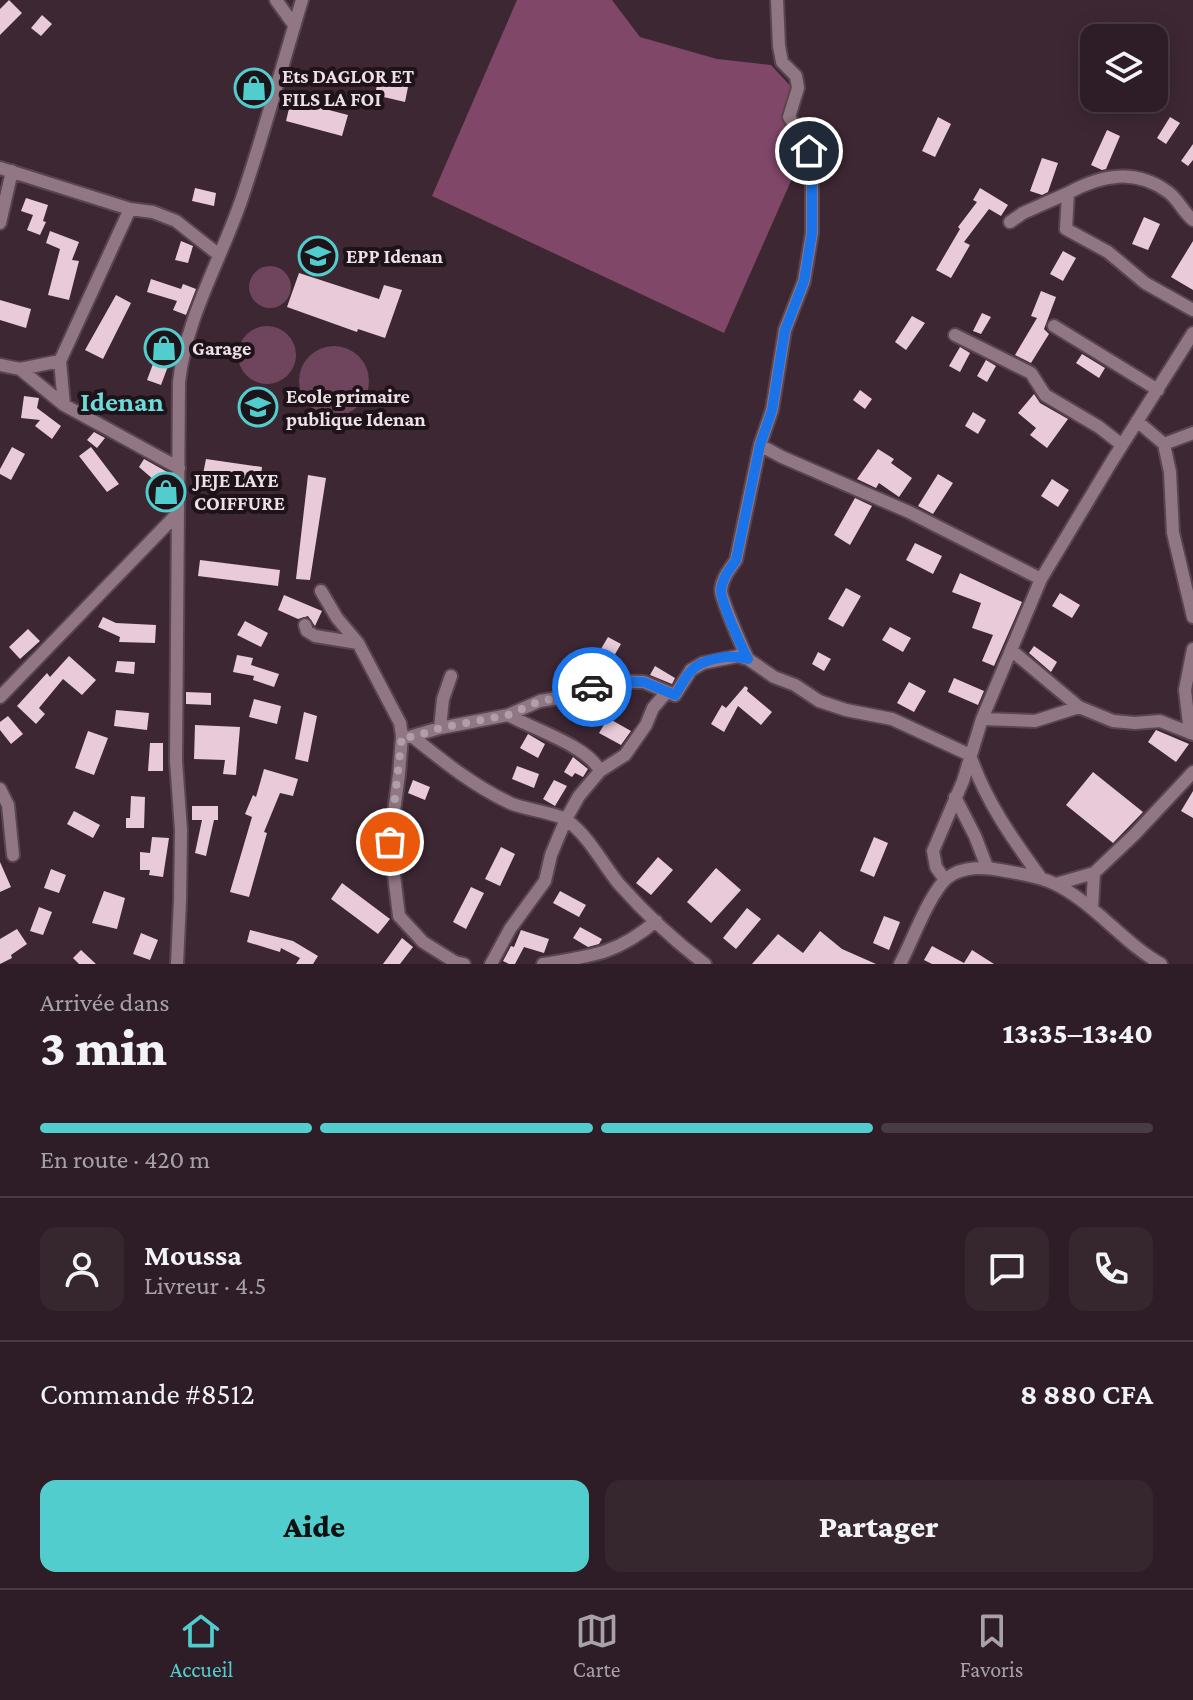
<!DOCTYPE html>
<html lang="fr">
<head>
<meta charset="utf-8">
<style>
	body { margin:0; font-family:"Crimson Pro",serif; background:#36262e; color:#f1f3f6; height:100vh; display:flex; flex-direction:column; font-size:30px; white-space:nowrap }
	* { box-sizing:border-box; margin:0 }
	p { font-size:26px; color:#a7a2a7 }
	.icon { flex:none; width:44px; height:44px; fill:none; stroke:currentColor; stroke-width:2; stroke-linecap:round; stroke-linejoin:round }
	.map { position:relative; height:964px; overflow:hidden }
	.details { display:flex; flex-direction:column; background:#2e1d26; flex:1 }
	.details>* { flex:none }
	.controls { position:absolute; left:1080px; top:24px; display:grid; gap:16px }
	.controls a { display:grid; place-items:center; width:88px; height:88px; border-radius:16px; background:#2e1d26; box-shadow:0 4px 20px #0003,0 0 0 2px #493b43; font-size:40px }
	.pin { position:absolute; display:grid; place-items:center; width:68px; height:68px; color:#fff; margin:-34px; border:4px solid #fff; border-radius:50%; box-shadow:0 2px 8px #0007 }
	.courier { position:absolute; display:grid; place-items:center; width:80px; height:80px; margin:-40px; border:6px solid #1a73e8; border-radius:50%; background:#fff; color:#222; box-shadow:0 2px 10px #0007 }
	.summary em { font-style:normal; font-weight:800 }
	.summary div { display:flex; flex-direction:column-reverse }
	.summary { display:flex; align-items:center; justify-content:space-between; height:136px; padding:0 40px }
	h1 { font-size:52px; font-weight:800; line-height:60px }
	.bar { display:grid; grid-template-columns:repeat(4,1fr); gap:12px 8px; align-content:center; height:96px; padding:0 40px }
	.bar i { height:10px; border-radius:6px; background:#493b43 }
	.bar .active { background:#52cdcd }
	.bar p { grid-column:span 4 }
	.line { display:flex; align-items:center; gap:20px; padding:0 40px; border-top:2px solid #493b43 }
	.line div { flex:1 }
	.round { display:grid; place-items:center; flex:none; width:84px; height:84px; border-radius:16px; background:#36262e }
	.button { display:flex; gap:16px; margin-top:auto; padding:16px 40px }
	.button a { flex:1; height:92px; border-radius:16px; background:#52cdcd; color:#111; font-size:32px; font-weight:800; line-height:92px; text-align:center }
	.button a+a { background:#36262e; color:#f1f3f6 }
	.tab-bar { display:flex; justify-content:space-around; align-items:center; height:112px; border-top:2px solid #493b43; background:#2e1d26; font-size:22px; color:#a7a2a7 }
	.tab-bar a { display:grid; justify-items:center; gap:4px }
	.tab-bar .active { color:#52cdcd }
	.map>svg:first-child { display:block }
</style>
</head>
<body>
<div class="map">
<svg width="1193" height="964" viewBox="0 0 1193 964">
	<rect width="100%" height="100%" fill="#3d2733"/>
	<path fill="#6e455c" d="M249 287a21 21 0 1 1 42 0a21 21 0 1 1-42 0Z
		M238 355a29 29 0 1 1 58 0a29 29 0 1 1-58 0Z
		M299 381a35 35 0 1 1 70 0a35 35 0 1 1-70 0Z"/>
	<path fill="#814769" d="M517,0H612L640,37L717,59L771,65L795,91L786,117L805,149L724,333L432,196Z"/>
	<path fill="#e8cad9" d="M9,0L22,13L0,35V9Z
		M42,15L52,24L41,36L31,28Z
		M378,80L408,87L405,102L375,95Z
		M291,100L348,115L342,136L286,121Z
		M938,117L951,124L935,157L922,151Z
		M1170,117L1180,123L1166,144L1157,138Z
		M1107,130L1120,136L1106,169L1102,170L1091,165Z
		M1193,144V160L1188,166L1181,161Z
		M1042,158L1058,163L1048,192L1042,195L1030,191Z
		M195,188L216,193L214,206L192,201Z
		M980,188L1008,205L1001,216L989,209L964,242L970,245L951,278L936,270L960,229L958,227L977,202L973,200Z
		M26,198L48,205L43,221L46,222L40,235L27,230L33,215L21,211Z
		M1144,217L1160,224L1148,250L1132,244Z
		M50,231L79,242L72,260L79,261L69,300L48,295L60,249L46,243Z
		M181,241L193,246L188,263L175,260Z
		M1193,241V290L1171,277Z
		M1063,251L1076,258L1063,281L1050,274Z
		M299,273L379,299L384,285L402,290L385,338L358,329L357,332L287,307Z
		M151,279L181,289L183,284L196,289L186,315L173,310L177,301L147,292Z
		M1041,291L1056,297L1044,329L1049,334L1031,363L1015,355L1037,318L1031,316Z
		M116,295L131,303L103,359L85,350Z
		M0,300L31,309L26,328L0,320Z
		M982,313L991,317L981,334L973,331Z
		M912,316L925,323L906,350L895,342Z
		M960,347L970,353L960,372L949,366Z
		M1082,354L1105,368L1099,378L1076,363Z
		M156,356L170,361L161,385L147,380Z
		M986,360L996,366L987,382L977,376Z
		M860,390L872,399L865,409L853,400Z
		M1034,394L1040,403L1068,419L1047,448L1030,435L1036,428L1018,413Z
		M24,396L39,398L37,408L61,426L52,439L35,426L40,420L21,418Z
		M973,412L986,420L978,434L965,426Z
		M94,432L105,438L97,448L87,440Z
		M12,447L25,454L11,480L0,474V469Z
		M91,447L119,484L107,492L79,456Z
		M878,449L894,459L891,463L912,478L899,497L879,483L876,488L857,479Z
		M144,459L169,473V493L139,467Z
		M206,459L262,467L260,483L203,474Z
		M938,474L953,483L933,514L918,506Z
		M308,475L326,478L310,580L296,579Z
		M1052,479L1069,490L1058,507L1041,496Z
		M855,498L872,506L850,545L834,535Z
		M915,543L942,556L933,574L906,560Z
		M200,560L280,570L278,586L198,576Z
		M960,573L1022,602L994,666L982,661L993,635L972,628L981,603L952,592Z
		M846,588L861,596L843,627L828,619Z
		M1060,593L1080,605L1072,618L1052,606Z
		M284,595L322,611L315,626L308,616L298,619L278,610Z
		M103,617L116,623L156,625L155,643L119,642L120,637L98,627Z
		M245,621L268,633L261,647L237,635Z
		M890,627L911,638L903,652L882,640Z
		M28,629L40,641L20,659L9,647Z
		M608,637L621,644L604,673L597,676L588,671Z
		M1034,646L1057,662L1051,672L1029,653Z
		M818,652L831,659L824,671L812,664Z
		M237,655L253,658L251,665L279,674L274,687L253,680L254,676L233,672Z
		M69,656L96,680L82,695L63,679L39,708L45,714L36,724L17,706L47,673L50,677Z
		M117,661L135,662L134,674L115,672Z
		M655,666L675,678L672,684L650,675Z
		M954,678L984,691L978,705L948,692Z
		M909,682L926,691L914,712L897,703Z
		M745,686L748,688L747,691L772,712L761,725L738,706L724,732L711,724L722,705L726,708Z
		M186,692L211,693V705L186,704Z
		M254,699L281,706L277,724L249,717Z
		M116,710L149,713L147,730L114,726Z
		M304,712L317,716L308,762L295,759Z
		M8,716L23,734L11,744L0,730V722Z
		M608,718L631,731L621,745L599,733Z
		M195,725L240,727L236,775L223,774L225,760L194,759Z
		M1156,730L1189,744L1176,762L1148,742Z
		M88,731L108,738L94,775L75,768Z
		M528,734L545,744L538,758L520,748Z
		M150,743H163V771H148Z
		M573,757L588,769L583,777L575,773L572,777L564,772Z
		M517,766L539,774L534,788L512,779Z
		M264,769L298,779L293,796L280,793L264,832L267,833L249,897L230,892L252,817L245,814L253,795L256,797Z
		M1093,772L1143,812L1113,843L1066,805Z
		M413,780L430,787L425,800L408,793Z
		M554,780L567,786L555,806L543,799Z
		M1193,791V818L1181,811Z
		M131,796L145,797L144,828H126V818H130Z
		M192,806H218V820H214L206,856L195,853L202,820H192Z
		M74,811L100,825L93,838L67,824Z
		M152,837L169,838L163,877L149,875L150,870H140V852L150,853Z
		M874,837L888,843L874,877L860,871Z
		M501,847L515,854L500,886L485,879Z
		M658,857L673,870L651,895L636,883Z
		M0,862L11,887L0,892Z
		M716,868L741,890L711,923L687,902Z
		M51,869L66,875L59,893L44,888Z
		M342,883L390,919L378,934L331,899Z
		M471,887L484,893L466,929L453,922Z
		M104,891L125,898L117,929L92,923Z
		M560,891L586,905L579,917L553,903Z
		M39,907L52,912L43,935L30,931Z
		M747,908L761,919L736,949L723,938Z
		M884,916L900,922L889,950L873,943Z
		M580,927L602,939L599,944L588,947L573,938Z
		M17,929L27,944L11,955L12,958L0,964V939Z
		M250,930L293,941L318,956L313,964H296L300,958L281,948L280,952L247,942Z
		M521,930L549,939L544,953L524,947L515,964H509L503,961L511,946L514,947Z
		M820,931L842,949L876,964H752L778,934L803,953Z
		M141,933L158,940L150,960L133,954Z
		M402,938L413,947L400,964H383Z
		M932,946L964,963L972,950L994,964H932L924,960Z
		M81,950L96,964H79L73,958Z"/>
	<g fill="none" stroke-linecap="round" stroke-linejoin="round">
		<g stroke="#584550" stroke-width="16">
			<path id="minor" d="M276,0L294,25
				M0,168L130,209L153,212L176,221L219,255
				M1068,193C1101,175 1135,168 1168,192C1178,199 1183,212 1193,220
				M1010,222L1023,213L1068,193L1066,229L1108,252L1145,283L1193,310
				M0,223L12,171
				M1054,326L1158,390
				M955,335L1031,373L1045,395L1099,427L1122,445
				M0,365L20,369L60,361
				M20,369L64,405L179,468
				M64,405L60,361L130,209
				M1137,421L1164,444L1170,472L1173,533L1193,617
				M1164,444L1193,433
				M760,445L782,457L909,512L1041,579
				M321,591L337,618L358,643L400,723L402,736L399,774L390,842L399,916L423,942L455,962L464,964
				M305,625L307,631L315,636L358,643
				M1011,650L1079,707L1113,721L1135,723L1160,721L1193,734
				M748,659C742,647 721,599 721,590C722,578 730,569 736,560L760,445L772,410L785,330L804,281L812,233V184L815,172L806,145L789,117L798,88L796,76L782,62L779,46L777,0
				M0,697L178,513
				M508,715C533,729 588,746 600,771
				M982,719L1035,721L1079,707
				M440,728L508,715L540,701L576,695L608,681L644,682L675,695L691,670L703,663L738,656L748,659L774,677L795,685L819,701L846,710L892,719L970,755C985,800 1013,840 1041,878
				M1190,733L1185,690L1193,649
				M409,737L440,728L443,699L451,676
				M413,737C444,762 474,786 510,803C526,810 558,813 568,821C590,838 602,863 619,884C643,911 676,942 705,964
				M0,789L8,805L13,855
				M955,797L975,836L987,867
				M945,880L936,867L933,851L963,781L982,719L1041,579L1112,461L1193,333
				M1056,884L1094,873L1134,835L1193,772
				M1092,909L1094,873
				M177,964L180,901L181,830L176,761L179,382C186,317 221,260 242,198C264,133 282,66 302,0
				M491,964L510,929L545,881L551,855L566,819L579,796L600,771L625,755L646,725L653,708L666,693
				M543,964C592,956 617,954 656,921
				M900,964C912,942 929,894 947,878C964,865 986,867 1006,871C1021,874 1038,876 1053,883C1094,902 1122,942 1161,964"/>
		</g>
		<use href="#minor" stroke="#917684" stroke-width="12"/>
	</g>
	<g fill="none" stroke-linecap="round" stroke-linejoin="round">
		<path stroke="#b19fa8" stroke-width="8" stroke-dasharray="0 14.4" d="M390,842L402,736L413,737L440,728L508,715L540,701L576,695L592,687"/>
		<path stroke="#1a73e8" stroke-width="10" d="M592,687L608,681L644,682L675,695C680,688 684,679 690,672C702,658 730,654 748,659C741,646 721,602 721,590C722,578 730,569 736,560L760,445L772,410L785,330L804,281L812,233V184L815,172L809,151"/>
	</g>
	<defs>
		<g id="shop-ring" transform="scale(2)"><circle r="9.5" fill="#1e1319" stroke="#52cdcd" stroke-width="1.5"/><path d="M-5-2.5h2.3a2.7 3.5 0 0 1 5.4 0H5L5.5 6h-11ZM-1.5-2.5h3a1.5 2.3 0 0 0-3 0Z" fill="#52cdcd"/></g>
		<g id="school-ring" transform="scale(2)"><circle r="9.5" fill="#1e1319" stroke="#52cdcd" stroke-width="1.5"/><path d="M0-5L7-2L0 1L-7-2ZM-4 1L0 2.5L4 1V4Q0 6-4 4Z" fill="#52cdcd"/></g>
	</defs>
	<g fill-rule="evenodd">
		<use href="#shop-ring" x="254" y="88"/>
		<use href="#school-ring" x="318" y="256"/>
		<use href="#shop-ring" x="164" y="348"/>
		<use href="#school-ring" x="258" y="407"/>
		<use href="#shop-ring" x="166" y="492"/>
	</g>
	<g text-anchor="middle" dominant-baseline="central" stroke-width="8" stroke-linejoin="round" paint-order="stroke">
		<g font-size="20" font-weight="bold" fill="#efdfe7" stroke="#1e1319" text-anchor="start">
			<text x="282" y="76">Ets DAGLOR ET<tspan x="282" dy="23">FILS LA FOI</tspan></text>
			<text x="346" y="256">EPP Idenan</text>
			<text x="192" y="348">Garage</text>
			<text x="286" y="396">Ecole primaire<tspan x="286" dy="23">publique Idenan</tspan></text>
			<text x="194" y="480">JEJE LAYE<tspan x="194" dy="23">COIFFURE</tspan></text>
		</g>
		<g font-size="28" font-weight="bold" fill="#6edbdb" stroke="#1e1319">
			<text x="122" y="401">Idenan</text>
		</g>
	</g>
</svg>
<div class="controls">
<a><svg class="icon" aria-label="layers" viewBox="0 0 24 24"><path d="M12 4l9 5-9 5-9-5zM3 14l9 5 9-5"/></svg></a>
</div>
<div class="pin" style="left:390px;top:842px;background:#ea580c"><svg class="icon" aria-label="bag" viewBox="0 0 24 24"><path d="M5 8h14l-1 12H6zM9 8a3 3 0 0 1 6 0"/></svg></div>
<div class="pin" style="left:809px;top:151px;background:#1f2937"><svg class="icon" aria-label="home" viewBox="0 0 24 24"><path d="M3 11l9-7 9 7M6 9v11h12V9"/></svg></div>
<div class="courier" style="left:592px;top:687px"><svg class="icon" aria-label="car" viewBox="0 0 24 24"><path d="M5 17H2v-5l4-1 3-4h7l3 4 3 1v5h-3M9 17h6M6 11h13"/><circle cx="7" cy="17" r="2"/><circle cx="17" cy="17" r="2"/></svg></div>
</div>
<section class="details">
<div class="summary"><div><h1>3 min</h1><p>Arrivée dans</p></div><em>13:35–13:40</em></div>
<div class="bar"><i class="active"></i><i class="active"></i><i class="active"></i><i></i><p>En route · 420 m</p></div>
<div class="line" style="height:144px"><a class="round"><svg class="icon" aria-label="person" viewBox="0 0 24 24"><circle cx="12" cy="8" r="4"/><path d="M4 21q1-7 8-7t8 7"/></svg></a><div><b>Moussa</b><p>Livreur · 4.5</p></div><a class="round"><svg class="icon" aria-label="chat" viewBox="0 0 24 24"><path d="M4 5h16v11H9l-5 4z"/></svg></a><a class="round"><svg class="icon" aria-label="phone" viewBox="0 0 24 24"><path d="M5 4h4l2 5-3 2q2 4 5 5l2-3 5 2v4C11 20 4 13 5 4z"/></svg></a></div>
<div class="line" style="height:104px"><div>Commande #8512</div><b>8 880 CFA</b></div>
<div class="button"><a>Aide</a><a>Partager</a></div>
</section>
<nav class="tab-bar">
<a class="active"><svg class="icon" aria-label="home" viewBox="0 0 24 24"><path d="M3 11l9-7 9 7M6 9v11h12V9"/></svg>Accueil</a>
<a><svg class="icon" aria-label="map" viewBox="0 0 24 24"><path d="M3 6l6-2 6 2 6-2v14l-6 2-6-2-6 2zM9 4v14M15 6v14"/></svg>Carte</a>
<a><svg class="icon" aria-label="saved" viewBox="0 0 24 24"><path d="M7 4h10v16l-5-4-5 4z"/></svg>Favoris</a>
</nav>
</body>
</html>
